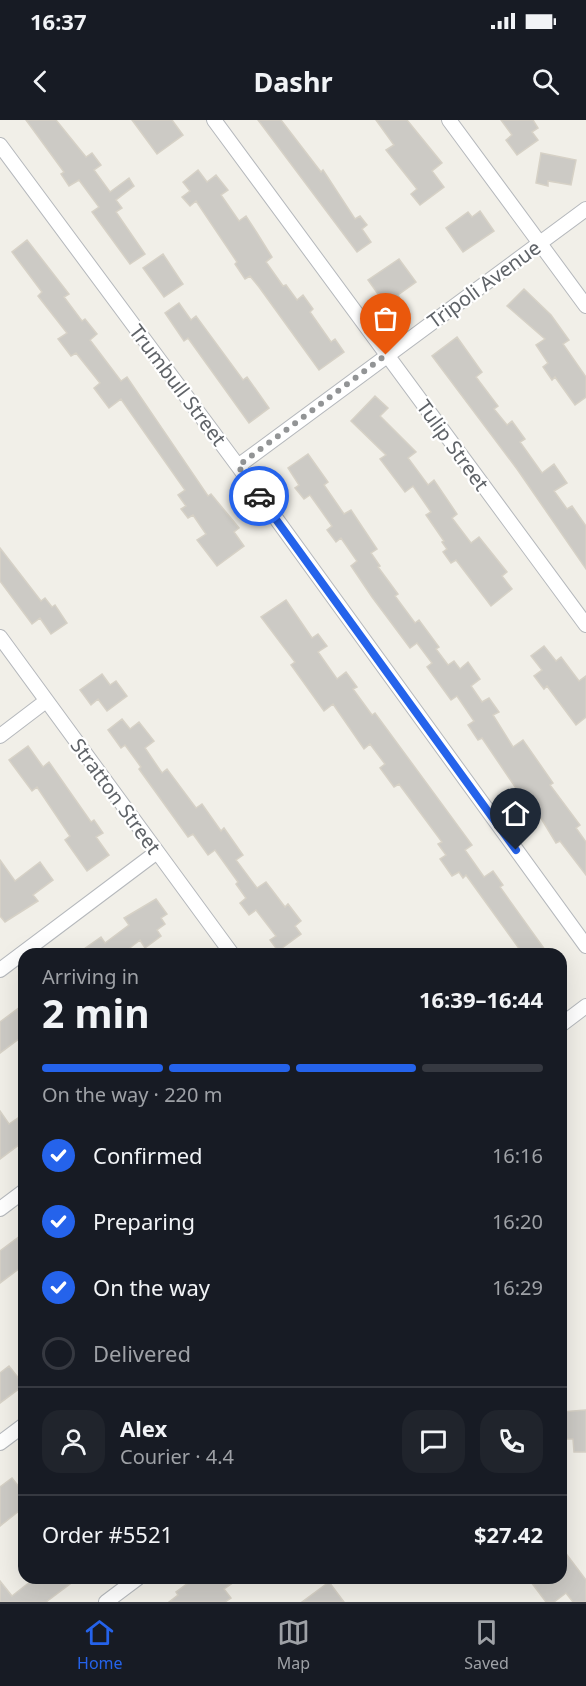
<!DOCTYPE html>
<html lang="en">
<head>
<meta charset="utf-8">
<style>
	body { margin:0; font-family:"Noto Sans",sans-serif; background:#20242c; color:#f1f3f6; height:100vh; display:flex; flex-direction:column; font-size:22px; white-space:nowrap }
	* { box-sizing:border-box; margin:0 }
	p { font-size:20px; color:#9ea1a6 }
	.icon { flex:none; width:33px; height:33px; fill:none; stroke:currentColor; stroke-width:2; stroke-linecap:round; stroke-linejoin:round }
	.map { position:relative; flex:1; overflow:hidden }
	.panel { position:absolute; left:18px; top:828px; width:549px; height:636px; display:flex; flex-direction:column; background:#171b24; border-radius:18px; box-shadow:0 6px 24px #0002 }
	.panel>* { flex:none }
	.pin { position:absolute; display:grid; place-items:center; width:51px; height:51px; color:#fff; margin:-62px -26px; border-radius:50% 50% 50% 0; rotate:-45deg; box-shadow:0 0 6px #0007 }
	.pin .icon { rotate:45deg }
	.courier { position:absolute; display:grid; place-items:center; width:60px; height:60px; margin:-30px; border:4px solid #2563eb; border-radius:50%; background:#fff; color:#222; box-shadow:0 2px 8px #0007 }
	.overview em { font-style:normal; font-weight:700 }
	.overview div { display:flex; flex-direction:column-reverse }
	.overview { display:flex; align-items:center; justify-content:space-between; height:102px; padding:0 24px }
	h1 { font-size:39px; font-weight:700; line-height:45px }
	.bar { display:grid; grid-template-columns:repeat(4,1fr); gap:9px 6px; align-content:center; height:72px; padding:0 24px }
	.bar i { height:8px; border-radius:4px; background:#363941 }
	.bar .current { background:#2563eb }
	.bar p { grid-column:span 4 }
	.line { display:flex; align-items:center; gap:15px; padding:0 24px; border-top:2px solid #363941 }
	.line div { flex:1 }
	.round { display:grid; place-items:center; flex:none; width:63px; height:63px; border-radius:18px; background:#20242c }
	ol { padding:0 24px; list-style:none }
	li { display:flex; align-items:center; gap:18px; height:66px }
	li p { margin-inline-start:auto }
	li .icon { padding:6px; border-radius:50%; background:#2563eb; color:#fff; stroke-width:4 }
	li:last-child { color:#9ea1a6 }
	li i { width:33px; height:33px; border:3px solid #363941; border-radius:50% }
	.status { display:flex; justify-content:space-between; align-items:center; height:42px; padding:0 30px; background:#171b24; direction:ltr }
	.status svg { height:16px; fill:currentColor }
	header { display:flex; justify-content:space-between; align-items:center; height:78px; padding:0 24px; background:#171b24; font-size:27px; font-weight:700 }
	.dock { display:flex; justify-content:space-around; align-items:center; height:84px; border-top:2px solid #363941; background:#171b24; font-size:16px; color:#9ea1a6 }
	.dock a { display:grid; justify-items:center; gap:3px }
	.dock .current { color:#2563eb }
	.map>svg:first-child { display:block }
</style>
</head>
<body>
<div class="status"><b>16:37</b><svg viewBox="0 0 49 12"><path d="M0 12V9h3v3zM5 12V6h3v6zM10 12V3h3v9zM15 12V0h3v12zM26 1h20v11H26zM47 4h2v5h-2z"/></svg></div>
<header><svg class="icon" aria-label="back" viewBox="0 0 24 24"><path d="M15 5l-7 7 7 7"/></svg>Dashr<svg class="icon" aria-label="search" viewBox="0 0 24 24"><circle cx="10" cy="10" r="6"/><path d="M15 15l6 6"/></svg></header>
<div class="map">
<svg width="586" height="1482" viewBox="0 0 586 1482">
	<rect width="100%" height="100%" fill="#f1efe8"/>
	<path fill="#cccac5" stroke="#d6d1c6" stroke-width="1.5" d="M26,0H56L86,37L92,33L101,45L94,50L110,72L129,58L134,66L116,80L122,88L116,92L145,134L130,144L92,92L99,87L79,60L69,66L61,54L64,52Z
		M132,0H172L183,15L157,34Z
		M258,0H281L321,52L323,50L355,99L360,96L367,105L362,109L371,122L357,132Z
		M376,0H407L442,43L432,51L444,67L420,85L411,74L417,69L386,30L394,25Z
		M501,0H533L538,8L532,12L538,20L517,35L506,20L512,15Z
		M541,33L576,40L571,65L548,61V66L536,63Z
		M198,50L207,62L216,55L228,70L221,75L239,101L246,96L257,113L272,137L266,142L283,166L286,165L297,180L303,175L313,189L310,192L331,222L335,219L344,232L319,250L259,167L250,156L245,159L235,144L237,142L196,81L190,86L182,77L190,71L183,62Z
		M480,91L494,111L463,132L446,108L468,92L472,97Z
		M27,120L69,174L64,177L82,201L85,199L97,214L90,220L121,261L127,257L208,376L211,374L239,408L234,412L244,426L217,446L197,420L206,414L193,395L188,398L181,389L186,386L178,375L185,370L121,279L109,288L94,268L100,263L76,233L71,236L58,219L67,213L38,176L42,172L12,132Z
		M163,134L183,164L164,177L143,148Z
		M399,139L416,162L398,175L402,182L390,191L368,160Z
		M524,169L551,195L569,220L563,224L586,257V277L575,285L555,257L552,260L543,247L548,243L536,225L545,219L507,186Z
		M179,183L191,200L196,196L243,260L247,257L269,288L249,303L188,218L184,221L165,193Z
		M457,217L482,252L476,257L498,286L494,289L507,305L512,301L525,319L520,322L542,353L554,344L567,363L554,371L567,389L572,386L586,406V449L517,349L432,236Z
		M375,276L388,288L380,296L416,332L408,338L428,365L434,360L457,394L452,398L471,423L479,417L507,452L502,456L512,469L491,486L456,440L451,443L443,432L447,429L442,422L444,421L426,395L431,392L413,366L405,372L380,339L386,335L351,301Z
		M308,334L328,362L324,365L344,394L351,390L377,429L371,433L380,446L378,447L398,474L395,476L415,503L419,500L439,527L436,529L448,545L454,541L460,549L468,542L480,559L471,566L482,582L489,578L499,592L493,595L513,627L523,620L553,663L550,665L580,705L576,708L586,722V755L560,721L556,723L530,680L526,683L482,618L478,620L468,605L474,601L457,576L451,580L427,547L432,543L417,523L410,528L372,477L351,446L357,441L341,418L336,422L327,410L332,406L310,375L304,379L295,368L299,365L288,348Z
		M0,428L41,481L45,478L52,487L55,485L67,503L51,514L40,498L32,504L0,461Z
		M286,480L312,518L318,514L327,526L318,532L337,559L346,552L357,567L353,569L372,595L375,593L472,725L465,730L484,757L493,751L503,765L500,767L548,834H523L466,755L463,758L459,752L452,756L440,739L446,735L438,724L442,722L399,664L394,667L380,648L385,644L370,624L364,629L333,584L324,591L291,545L295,542L261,497Z
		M544,526L556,541L561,537L579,561L586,556V597L576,605L547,566L544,569L534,556L542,550L531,536Z
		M102,554L110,565L116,561L127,576L107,591L98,579L91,585L80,570Z
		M122,599L130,609L139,602L154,621L145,628L162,653L167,649L196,688L202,684L221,711L224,708L243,735L236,740L257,768L266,762L285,787L288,784L301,801L295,806L301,814L278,831L270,820L276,816L256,790L249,795L240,783L246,778L236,764L238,762L215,730L208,735L193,714L188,717L139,649L141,647L125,625L121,628L108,610Z
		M28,626L43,647L49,642L91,702L94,700L103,713L96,717L109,735L87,751L65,720L70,716L37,667L32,671L9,640Z
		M0,740L15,761L40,742L53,760L33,775L38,781L5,802L0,796Z
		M156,779L167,794L161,798L165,804L157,810L161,816L145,828L140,820L122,834H77L101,817L105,823L129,805L124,798Z
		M24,884V915L0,933V902Z
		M0,991L9,1004L24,994V1021L0,1039Z
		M24,1113V1145L0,1163V1131Z
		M9,1246L24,1265L0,1283V1253Z
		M586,1290V1332H574L573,1319H561V1292Z
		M12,1358L19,1367L24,1363V1387L0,1406V1367Z
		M561,1427L586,1460V1482H573L566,1473L554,1482H546L528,1458H561Z
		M35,1458H78L46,1482H0V1461L12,1476Z
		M195,1458H240L224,1469L231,1478L225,1482H169L178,1475L176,1472Z
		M329,1462L344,1482H302Z"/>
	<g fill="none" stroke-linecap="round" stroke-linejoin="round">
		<g stroke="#b5b8bc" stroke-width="16">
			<path id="minor" d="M214,0L586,505
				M449,0L586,186
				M0,25L238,346L586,826
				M238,346L586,89
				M0,517L232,834
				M0,616L46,581
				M0,850L157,732
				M561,905L586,886
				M0,1089L24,1071
				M0,1323L24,1305
				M106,1482L138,1458"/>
		</g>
		<use href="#minor" stroke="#fff" stroke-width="14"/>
	</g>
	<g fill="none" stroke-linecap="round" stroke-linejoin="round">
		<path stroke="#929495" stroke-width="6" stroke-dasharray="0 10.8" d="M259,376L238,346L386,235"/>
		<path stroke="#2563eb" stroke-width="8" d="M259,376L516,730"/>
	</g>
	<g text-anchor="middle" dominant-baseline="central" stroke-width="4.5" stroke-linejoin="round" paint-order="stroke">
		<g font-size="20" fill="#5f6368" stroke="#fff">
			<text transform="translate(484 164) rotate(-36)">Tripoli Avenue</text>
			<text transform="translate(178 265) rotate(53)">Trumbull Street</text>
			<text transform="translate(453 325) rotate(54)">Tulip Street</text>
			<text transform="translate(116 676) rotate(54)">Stratton Street</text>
		</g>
	</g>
</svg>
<div class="pin" style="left:386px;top:235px;background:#ea580c"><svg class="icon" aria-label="bag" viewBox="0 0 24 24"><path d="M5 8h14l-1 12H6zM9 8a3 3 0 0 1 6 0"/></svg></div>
<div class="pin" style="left:516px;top:730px;background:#1f2937"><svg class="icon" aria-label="home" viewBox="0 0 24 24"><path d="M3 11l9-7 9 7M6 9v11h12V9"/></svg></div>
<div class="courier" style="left:259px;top:376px"><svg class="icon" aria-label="car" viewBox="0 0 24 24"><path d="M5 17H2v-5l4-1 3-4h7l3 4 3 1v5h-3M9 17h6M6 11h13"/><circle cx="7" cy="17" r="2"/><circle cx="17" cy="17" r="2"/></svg></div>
<section class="panel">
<div class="overview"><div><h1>2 min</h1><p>Arriving in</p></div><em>16:39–16:44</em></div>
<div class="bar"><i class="current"></i><i class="current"></i><i class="current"></i><i></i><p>On the way · 220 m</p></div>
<ol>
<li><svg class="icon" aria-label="check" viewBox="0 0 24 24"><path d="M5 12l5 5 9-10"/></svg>Confirmed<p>16:16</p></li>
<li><svg class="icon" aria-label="check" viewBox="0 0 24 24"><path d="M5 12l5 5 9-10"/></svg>Preparing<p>16:20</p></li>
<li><svg class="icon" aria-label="check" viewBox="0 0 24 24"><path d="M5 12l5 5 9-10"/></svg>On the way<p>16:29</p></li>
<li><i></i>Delivered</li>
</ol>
<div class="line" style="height:108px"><a class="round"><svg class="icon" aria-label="person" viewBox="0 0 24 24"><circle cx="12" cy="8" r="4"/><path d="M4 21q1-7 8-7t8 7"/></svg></a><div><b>Alex</b><p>Courier · 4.4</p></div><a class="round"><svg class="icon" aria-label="chat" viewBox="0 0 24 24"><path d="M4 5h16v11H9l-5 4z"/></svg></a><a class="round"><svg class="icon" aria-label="phone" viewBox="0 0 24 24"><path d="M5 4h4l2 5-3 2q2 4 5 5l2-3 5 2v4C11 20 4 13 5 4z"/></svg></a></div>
<div class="line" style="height:78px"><div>Order #5521</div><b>$27.42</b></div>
</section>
</div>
<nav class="dock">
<a class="current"><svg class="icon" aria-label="home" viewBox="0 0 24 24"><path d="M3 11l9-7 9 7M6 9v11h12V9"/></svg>Home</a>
<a><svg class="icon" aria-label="map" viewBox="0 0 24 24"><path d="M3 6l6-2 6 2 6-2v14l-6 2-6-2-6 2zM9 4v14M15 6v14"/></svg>Map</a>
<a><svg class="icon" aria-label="saved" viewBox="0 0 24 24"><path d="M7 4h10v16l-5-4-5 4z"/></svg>Saved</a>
</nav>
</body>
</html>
